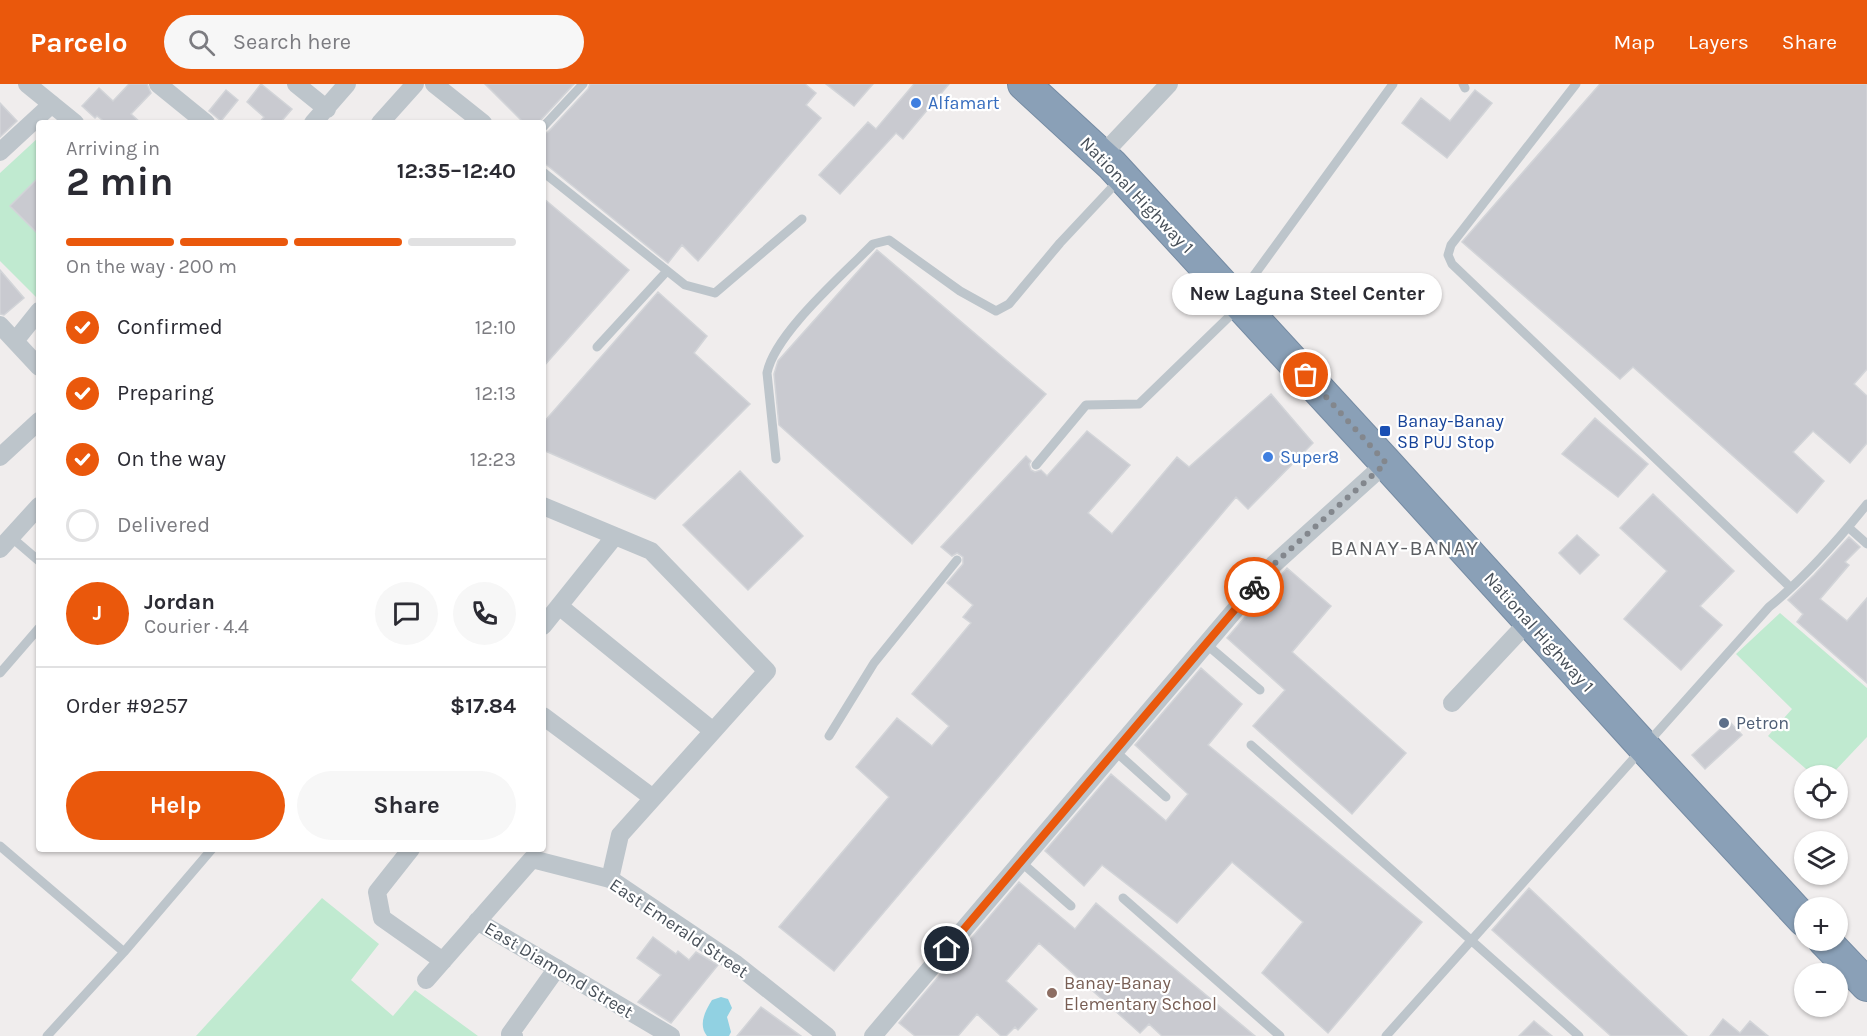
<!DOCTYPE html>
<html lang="en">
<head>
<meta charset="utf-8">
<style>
	body { margin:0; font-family:Karla,sans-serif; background:#f7f7f7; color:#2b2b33; height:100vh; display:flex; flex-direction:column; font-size:22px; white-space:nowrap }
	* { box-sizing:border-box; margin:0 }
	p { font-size:20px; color:#7c7c81 }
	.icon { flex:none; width:33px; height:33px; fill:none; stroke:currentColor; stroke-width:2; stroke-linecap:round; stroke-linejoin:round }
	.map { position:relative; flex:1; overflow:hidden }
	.details { position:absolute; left:36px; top:36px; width:510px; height:732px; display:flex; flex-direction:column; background:#fff; border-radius:6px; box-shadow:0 2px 4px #0004 }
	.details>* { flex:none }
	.buttons { position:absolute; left:1794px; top:681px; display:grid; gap:12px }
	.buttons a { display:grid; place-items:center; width:54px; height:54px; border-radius:50%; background:#fff; box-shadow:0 2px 4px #0004; font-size:30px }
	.pin { position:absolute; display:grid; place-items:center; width:51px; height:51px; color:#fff; margin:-26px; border:3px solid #fff; border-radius:50%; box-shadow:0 2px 6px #0007 }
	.courier { position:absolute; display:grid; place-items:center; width:60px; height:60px; margin:-30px; border:4px solid #ea580c; border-radius:50%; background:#fff; color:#222; box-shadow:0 2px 8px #0007 }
	.bubble { position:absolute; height:42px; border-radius:21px; background:#fff; box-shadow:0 2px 4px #0004; font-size:20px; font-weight:700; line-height:42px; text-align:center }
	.headline em { font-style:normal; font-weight:700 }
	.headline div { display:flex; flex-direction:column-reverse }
	.headline { display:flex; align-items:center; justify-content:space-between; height:102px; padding:0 30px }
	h1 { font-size:39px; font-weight:700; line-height:45px }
	.bar { display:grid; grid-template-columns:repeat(4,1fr); gap:9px 6px; align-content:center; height:72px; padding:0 30px }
	.bar i { height:8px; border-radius:4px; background:#e1e1e2 }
	.bar .on { background:#ea580c }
	.bar p { grid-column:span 4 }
	.line { display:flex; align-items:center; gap:15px; padding:0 30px; border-top:2px solid #e1e1e2 }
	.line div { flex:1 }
	.round { display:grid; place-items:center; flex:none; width:63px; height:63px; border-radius:32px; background:#f7f7f7 }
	ol { padding:0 30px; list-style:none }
	li { display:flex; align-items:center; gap:18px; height:66px }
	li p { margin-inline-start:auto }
	li .icon { padding:6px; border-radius:50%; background:#ea580c; color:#fff; stroke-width:4 }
	li:last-child { color:#7c7c81 }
	li i { width:33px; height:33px; border:3px solid #e1e1e2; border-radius:50% }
	.cta { display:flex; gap:12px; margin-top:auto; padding:12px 30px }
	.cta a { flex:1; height:69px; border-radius:36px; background:#ea580c; color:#fff; font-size:24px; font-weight:700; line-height:69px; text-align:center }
	.cta a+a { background:#f7f7f7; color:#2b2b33 }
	header { display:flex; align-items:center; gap:36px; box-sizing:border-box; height:84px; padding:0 30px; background:#ea580c; color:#fff }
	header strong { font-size:28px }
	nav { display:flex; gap:33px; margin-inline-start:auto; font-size:21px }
	.search { width:420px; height:54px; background:#f7f7f7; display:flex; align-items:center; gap:15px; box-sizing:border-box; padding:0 21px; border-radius:33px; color:#7c7c81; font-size:22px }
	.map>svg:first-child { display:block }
</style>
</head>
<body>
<header>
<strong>Parcelo</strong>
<div class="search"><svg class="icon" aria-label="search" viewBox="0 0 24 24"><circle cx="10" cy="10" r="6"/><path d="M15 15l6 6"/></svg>Search here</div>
<nav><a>Map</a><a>Layers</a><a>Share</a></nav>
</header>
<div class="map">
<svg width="1867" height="952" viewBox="0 0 1867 952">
	<rect width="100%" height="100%" fill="#f0eded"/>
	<path fill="#c0ead0" d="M39,53V216L0,177V89Z
		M1780,529L1867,604V653L1831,691H1813L1768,652L1792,625L1736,570Z
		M322,814L379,860L351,896L393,932L415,906L478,952H196Z"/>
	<path fill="#91d1e2" d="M721,913L728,915L732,924L727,933L731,948L729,952H707C698,941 705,927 712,916Z"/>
	<path fill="#c9cad0" stroke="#d2d4d8" stroke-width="1.5" d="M129,0H147L151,9L131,30L141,39H106L97,32L95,34L82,22L99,4L113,17Z
		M261,0L292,25L280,39H259L264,33L247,18Z
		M485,0H574L538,39H524Z
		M590,0H805L816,9L806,21L821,34L698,177L682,161L668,179L543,78V50L548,48L588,5Z
		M826,0H873L854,22Z
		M914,0H949L903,55L896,49L840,110L819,91L868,38L876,45Z
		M1600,0H1867V285L1854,300L1867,312V359L1850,379L1813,347L1793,368L1824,397L1797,429L1633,283L1620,295L1462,158Z
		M226,6L238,16L221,37L209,27Z
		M1475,6L1492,19L1447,74L1402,39L1421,14L1450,37Z
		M0,19L17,37L0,53Z
		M39,93V151L10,122Z
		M543,114L629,186L543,283Z
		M877,166L1046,310L912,460L779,341L774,290L778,277Z
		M0,186L24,214L4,231L0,230Z
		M658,208L707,252L694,269L750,320L655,415L543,366V339Z
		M1271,310L1313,359L1248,425L1236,413L834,887L779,843L889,713L856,683L897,634L932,662L949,642L912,610L971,539L963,533L973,521L947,499L963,480V473L957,469L952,472L941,463L1026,372L1031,377L1029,380L1031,386L1035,388L1041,386L1047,392L1087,347L1130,381L1088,429L1112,450L1177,373L1189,383Z
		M1595,334L1648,380L1618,413L1562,370Z
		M740,387L803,452L748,506L683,441Z
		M1653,410L1734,487L1700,522L1722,541L1681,586L1624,535L1667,487L1620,444Z
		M1577,451L1599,471L1580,490L1559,469Z
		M1849,453L1860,463L1845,478L1849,481L1820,515L1847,537L1867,514V599L1797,538L1803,530L1788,516L1814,491Z
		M1287,484L1331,522L1292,568L1406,669L1352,730L1253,642L1285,606L1227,554Z
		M1201,584L1242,620L1208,661L1422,838L1328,949L1262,889L1303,838L1232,778L1177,839L1102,781L1084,802L1045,767L1111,690L1166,737L1188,710L1135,661Z
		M1729,637L1742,651L1705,685L1692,671Z
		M1019,798L1075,845L1096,819L1255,952H1162L1149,940L1140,949L1039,859L1006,897L1037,925L1018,946L1015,943L1006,952H1001L977,930L958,952H915L899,939Z
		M1529,804L1687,952H1611L1492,846Z
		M653,853L676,870L678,867L689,876L696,868L718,881L671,939L638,918L661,891L637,874Z
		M761,923L801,952H737Z
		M1723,935L1740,949L1750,937L1768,952H1710Z
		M1534,937L1552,952H1519Z"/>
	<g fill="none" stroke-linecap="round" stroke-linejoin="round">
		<g stroke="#758ba3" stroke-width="34">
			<path id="highway" d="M1024,0L1112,81L1386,379L1644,663L1804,836
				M1824,856L1867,901"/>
		</g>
		<path stroke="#bdc5cb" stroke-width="9" d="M1463,0L1465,4
			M1576,0L1451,161L1448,171L1452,180L1791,504
			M543,43L583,0
			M543,88L685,201L715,209L802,135
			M1239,212L1393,0
			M597,263L667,187
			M776,375L767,289C775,249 843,191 873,160L889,156L960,207L996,227L1009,220L1060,159L1120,95
			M1036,381L1086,321L1139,320L1237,225
			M1848,443L1867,460
			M11,453L39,477
			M1206,560L1260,606
			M0,589L39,544
			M829,652L874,579L957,476
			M1251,661L1579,952
			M1115,667L1166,713
			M0,762L124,868L47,952
			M1021,778L1071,822
			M1123,814L1280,952
			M124,868L212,765
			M1386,952L1769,523C1806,493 1838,456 1867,420"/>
		<path stroke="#bdc5cb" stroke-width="18" d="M27,0L75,39
			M158,0L206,39
			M296,0L327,25
			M434,0L483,39
			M313,39L347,0
			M380,39L415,0
			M0,68L52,20
			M1102,71L1169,0
			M0,241L39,283
			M15,257L39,227
			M0,373L39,337
			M543,422L651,467L767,587L620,751L610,795
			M0,465L39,422
			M559,522L713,647
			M543,542L615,452
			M1452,619L1529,537
			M543,632L653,714
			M411,765L377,808L382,834L443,877
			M477,837L671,952
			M426,896L532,775L610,795L736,880L827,952
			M514,952L510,950L557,884
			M873,952L1274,480L1386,379"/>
		<use href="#highway" stroke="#8aa0b7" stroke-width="32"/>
	</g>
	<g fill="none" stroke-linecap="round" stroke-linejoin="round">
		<path stroke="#83878d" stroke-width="6" stroke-dasharray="0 10.8" d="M1254,503L1274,480L1386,379L1306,291"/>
		<path stroke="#ea580c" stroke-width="8" d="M947,865L1254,503"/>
	</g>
	<g fill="#3f7fe0" stroke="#fff" stroke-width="2">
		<circle cx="916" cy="19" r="6"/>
		<circle cx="1268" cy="373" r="6"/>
	</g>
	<rect fill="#1a4fb4" stroke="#fff" stroke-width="2" x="1379" y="341" width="12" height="12" rx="3"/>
	<circle fill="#5c6f8a" stroke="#fff" stroke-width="2" cx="1724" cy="639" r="6"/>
	<circle fill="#8d6e63" stroke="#fff" stroke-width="2" cx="1052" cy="909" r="6"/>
	<g text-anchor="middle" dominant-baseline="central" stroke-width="4.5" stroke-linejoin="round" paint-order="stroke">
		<g font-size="18" fill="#366cbe" stroke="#fff" text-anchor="start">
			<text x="928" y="19">Alfamart</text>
			<text x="1280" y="373">Super8</text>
		</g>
		<g font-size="18" fill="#485059" stroke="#fff">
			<text transform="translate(1137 111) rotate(46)">National Highway 1</text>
			<text transform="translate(1539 548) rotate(48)">National Highway 1</text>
			<text transform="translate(679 844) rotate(34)">East Emerald Street</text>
			<text transform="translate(559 886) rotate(31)">East Diamond Street</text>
		</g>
		<g font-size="18" fill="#164399" stroke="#fff" text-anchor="start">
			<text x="1397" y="337">Banay-Banay<tspan x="1397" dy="21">SB PUJ Stop</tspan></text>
		</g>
		<g font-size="18" fill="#4e5e75" stroke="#fff" text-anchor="start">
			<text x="1736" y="639">Petron</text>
		</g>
		<g font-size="18" fill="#785e54" stroke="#fff" text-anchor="start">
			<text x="1064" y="899">Banay-Banay<tspan x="1064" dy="21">Elementary School</tspan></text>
		</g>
		<g font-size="21" letter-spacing="1.5" fill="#5b5e62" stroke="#fff">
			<text x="1405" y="464">BANAY-BANAY</text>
		</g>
	</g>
</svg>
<div class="buttons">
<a><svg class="icon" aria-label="locate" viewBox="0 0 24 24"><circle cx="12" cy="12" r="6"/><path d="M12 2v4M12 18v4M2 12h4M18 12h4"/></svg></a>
<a><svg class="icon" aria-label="layers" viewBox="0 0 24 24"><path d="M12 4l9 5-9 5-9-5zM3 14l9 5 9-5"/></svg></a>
<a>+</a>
<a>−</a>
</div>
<div class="pin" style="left:1306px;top:291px;background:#ea580c"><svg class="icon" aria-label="bag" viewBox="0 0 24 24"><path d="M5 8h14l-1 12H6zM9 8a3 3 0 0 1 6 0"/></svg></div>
<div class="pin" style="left:947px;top:865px;background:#1f2937"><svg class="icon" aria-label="home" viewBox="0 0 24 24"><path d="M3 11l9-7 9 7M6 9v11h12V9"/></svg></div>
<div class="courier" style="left:1254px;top:503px"><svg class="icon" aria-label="bike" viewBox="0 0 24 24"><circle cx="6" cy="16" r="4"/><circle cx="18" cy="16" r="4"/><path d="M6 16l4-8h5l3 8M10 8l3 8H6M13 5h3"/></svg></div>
<div class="bubble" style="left:1172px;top:189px;width:270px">New Laguna Steel Center</div>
<section class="details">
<div class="headline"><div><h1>2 min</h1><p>Arriving in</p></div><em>12:35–12:40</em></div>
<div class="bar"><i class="on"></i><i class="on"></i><i class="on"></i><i></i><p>On the way · 200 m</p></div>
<ol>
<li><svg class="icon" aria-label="check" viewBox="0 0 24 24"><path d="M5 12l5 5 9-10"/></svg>Confirmed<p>12:10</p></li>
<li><svg class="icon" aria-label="check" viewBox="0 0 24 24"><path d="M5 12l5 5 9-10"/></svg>Preparing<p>12:13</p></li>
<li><svg class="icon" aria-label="check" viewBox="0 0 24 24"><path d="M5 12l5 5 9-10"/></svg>On the way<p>12:23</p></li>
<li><i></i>Delivered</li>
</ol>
<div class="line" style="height:108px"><b class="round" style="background:#ea580c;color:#fff">J</b><div><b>Jordan</b><p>Courier · 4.4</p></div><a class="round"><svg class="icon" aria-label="chat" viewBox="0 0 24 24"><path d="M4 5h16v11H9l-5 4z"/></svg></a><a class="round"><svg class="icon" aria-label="phone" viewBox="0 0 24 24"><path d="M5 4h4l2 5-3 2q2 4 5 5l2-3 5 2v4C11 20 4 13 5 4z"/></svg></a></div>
<div class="line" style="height:78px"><div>Order #9257</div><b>$17.84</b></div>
<div class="cta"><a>Help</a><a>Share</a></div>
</section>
</div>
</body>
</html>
